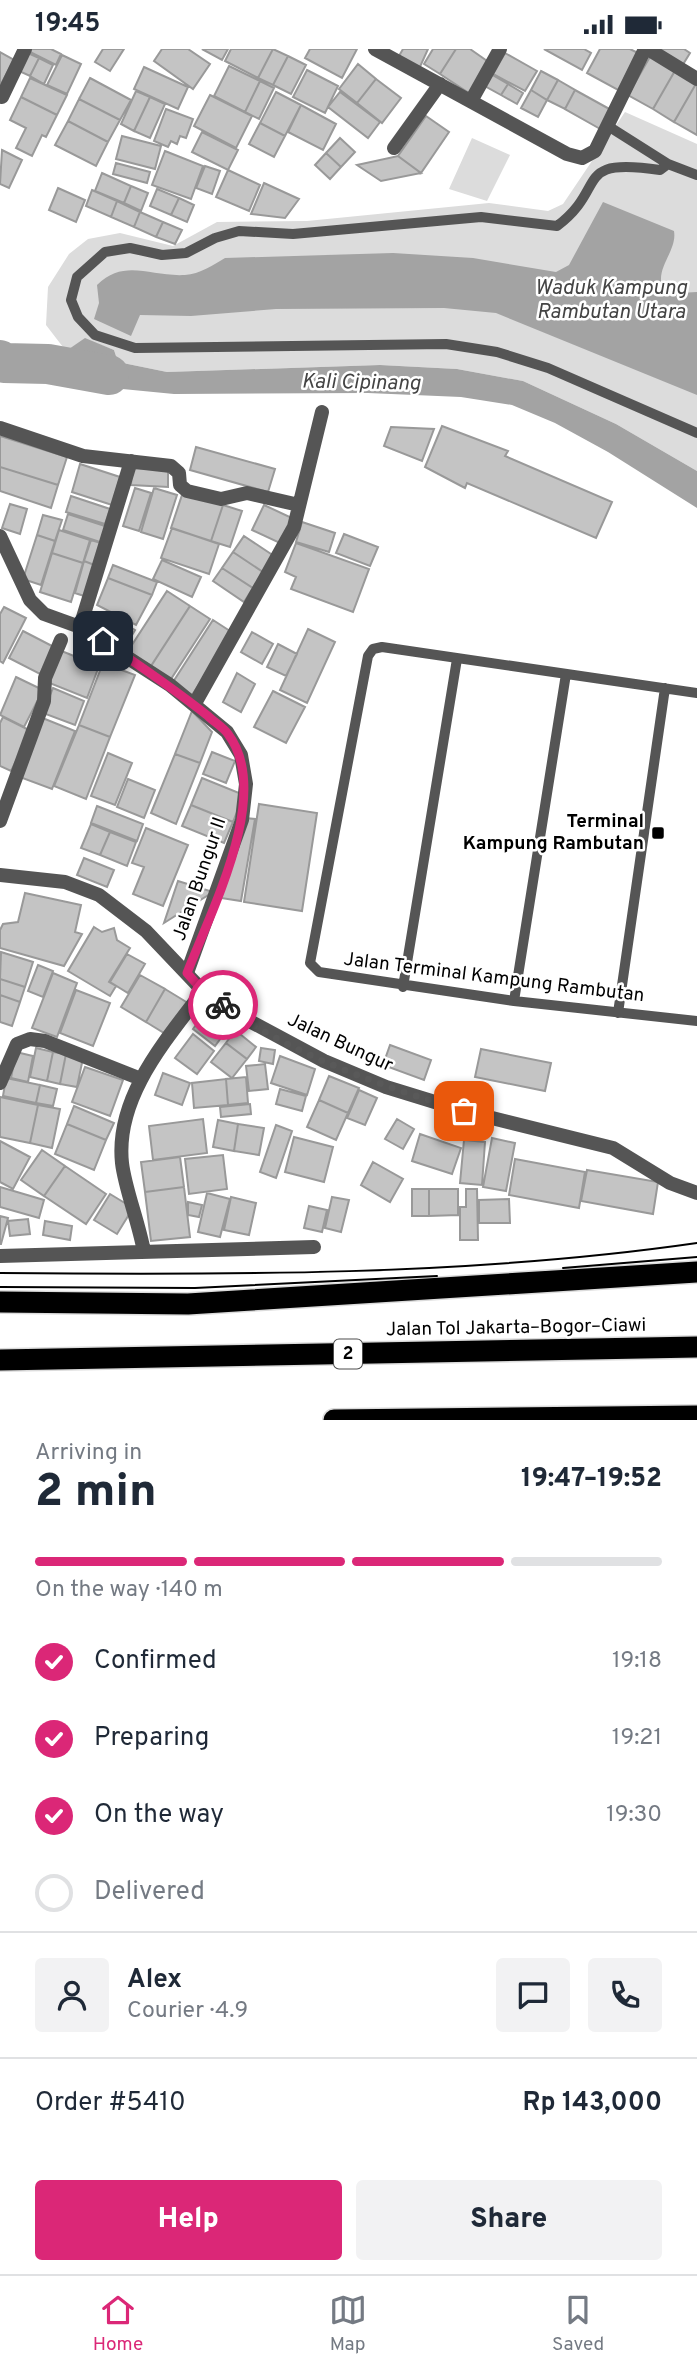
<!DOCTYPE html>
<html lang="en">
<head>
<meta charset="utf-8">
<style>
	body { margin:0; font-family:Overpass,sans-serif; background:#f2f2f3; color:#1f2937; height:100vh; display:flex; flex-direction:column; font-size:26px; white-space:nowrap }
	* { box-sizing:border-box; margin:0 }
	p { font-size:23px; color:#747a83 }
	.icon { flex:none; width:38px; height:38px; fill:none; stroke:currentColor; stroke-width:2; stroke-linecap:round; stroke-linejoin:round }
	.map { position:relative; height:1371px; overflow:hidden }
	.side { display:flex; flex-direction:column; background:#fff; flex:1 }
	.side>* { flex:none }
	.pin { position:absolute; display:grid; place-items:center; width:60px; height:60px; color:#fff; margin:-30px; border-radius:14px; box-shadow:0 4px 10px #0006 }
	.courier { position:absolute; display:grid; place-items:center; width:70px; height:70px; margin:-35px; border:5px solid #db2777; border-radius:50%; background:#fff; color:#222; box-shadow:0 2px 9px #0007 }
	.summary em { font-style:normal; font-weight:800 }
	.summary div { display:flex; flex-direction:column-reverse }
	.summary { display:flex; align-items:center; justify-content:space-between; height:119px; padding:0 35px }
	h1 { font-size:46px; font-weight:800; line-height:52px }
	.bar { display:grid; grid-template-columns:repeat(4,1fr); gap:10px 7px; align-content:center; height:84px; padding:0 35px }
	.bar i { height:9px; border-radius:5px; background:#e0e1e3 }
	.bar .selected { background:#db2777 }
	.bar p { grid-column:span 4 }
	.line { display:flex; align-items:center; gap:18px; padding:0 35px; border-top:2px solid #e0e1e3 }
	.line div { flex:1 }
	.round { display:grid; place-items:center; flex:none; width:74px; height:74px; border-radius:7px; background:#f2f2f3 }
	ol { padding:0 35px; list-style:none }
	li { display:flex; align-items:center; gap:21px; height:77px }
	li p { margin-inline-start:auto }
	li .icon { padding:7px; border-radius:50%; background:#db2777; color:#fff; stroke-width:4 }
	li:last-child { color:#747a83 }
	li i { width:38px; height:38px; border:4px solid #e0e1e3; border-radius:50% }
	.cta { display:flex; gap:14px; margin-top:auto; padding:14px 35px }
	.cta a { flex:1; height:80px; border-radius:7px; background:#db2777; color:#fff; font-size:28px; font-weight:800; line-height:80px; text-align:center }
	.cta a+a { background:#f2f2f3; color:#1f2937 }
	.status { display:flex; justify-content:space-between; align-items:center; height:49px; padding:0 35px; background:#fff; direction:ltr }
	.status svg { height:19px; fill:currentColor }
	.dock { display:flex; justify-content:space-around; align-items:center; height:98px; border-top:2px solid #e0e1e3; background:#fff; font-size:19px; color:#747a83 }
	.dock a { display:grid; justify-items:center; gap:4px }
	.dock .selected { color:#db2777 }
	.map>svg:first-child { display:block }
</style>
</head>
<body>
<div class="status"><b>19:45</b><svg viewBox="0 0 49 12"><path d="M0 12V9h3v3zM5 12V6h3v6zM10 12V3h3v9zM15 12V0h3v12zM26 1h20v11H26zM47 4h2v5h-2z"/></svg></div>
<div class="map">
<svg width="697" height="1371" viewBox="0 0 697 1371">
	<rect width="100%" height="100%" fill="#fff"/>
	<path fill="#dcdcdc" d="M625,63L697,95V422L616,375L523,332L457,320L380,316L167,323L118,313L114,301L85,290L66,302L46,276L48,238L69,205L88,190L120,184L173,197L217,173L307,172L489,154L548,162L563,155Z
		M472,89L510,106L487,152L449,140Z"/>
	<path fill="#a3a3a3" d="M603,153L674,182C677,200 660,214 661,232L679,244L697,243V346L496,264L444,259L276,260L191,267L140,266L131,287L94,270L99,254L97,236C125,209 150,228 185,226C200,225 213,216 225,209L393,204L473,209L556,223L569,216Z
		M85,289L114,301L118,313L167,323L380,316L457,320L523,332L616,375L697,422V459L608,403L555,374L512,356L461,348L368,344L174,345L40,332L66,302Z"/>
	<g fill="none" stroke-linecap="round" stroke-linejoin="round">
		<path stroke="#a3a3a3" stroke-width="40" d="M0,311L4,314L48,315L109,326"/>
	</g>
	<path fill="#c4c4c4" stroke="#999" stroke-width="2" d="M29,0H51L61,5L56,16L28,2Z
		M103,0H124L110,22L95,13Z
		M162,0H188L210,15L193,40L154,12Z
		M202,0H228L222,11Z
		M231,0H273L258,29L225,12Z
		M273,0L288,7L273,36L258,29Z
		M310,0H357L342,29L305,9Z
		M403,0H428L419,20L399,7Z
		M433,0H456L440,25L424,15Z
		M456,0H470L490,14L472,46L440,25Z
		M544,0H584L591,4L582,21Z
		M600,0H630L638,4L618,41L587,24Z
		M657,0H684L690,4L682,17Z
		M0,3L14,11L1,35H0Z
		M28,4L39,9L30,27L19,22Z
		M505,4L537,22L525,42L493,25Z
		M62,6L81,15L67,45L47,36Z
		M651,6L676,20L653,60L628,46Z
		M288,7L306,16L291,45L273,36Z
		M39,9L53,16L44,35L30,27Z
		M358,15L376,30L357,54L339,40Z
		M229,17L260,32L245,63L214,47Z
		M144,18L188,38L178,60L134,40Z
		M676,20L697,33L674,73L653,60Z
		M307,21L338,37L325,64L293,48Z
		M541,22L558,31L547,51L531,41Z
		M489,24L508,35L501,46L483,36Z
		M30,29L67,46L57,66L21,48Z
		M90,29L131,51L120,71L79,50Z
		M376,30L401,49L382,74L357,54Z
		M558,31L575,41L565,60L547,51Z
		M260,32L274,39L259,70L245,63Z
		M697,33V86L674,73Z
		M508,35L523,44L517,55L501,46Z
		M531,41L547,51L538,68L521,59Z
		M575,41L613,62L602,81L565,60Z
		M136,42L150,48L134,82L121,75Z
		M276,43L301,56L285,87L260,74Z
		M340,43L380,73L368,89L328,58Z
		M210,46L252,67L236,99L194,77Z
		M21,48L57,66L46,88L42,86L32,107L16,99L26,79L10,71Z
		M150,48L165,55L150,89L134,82Z
		M79,50L120,71L108,93L68,72Z
		M301,56L336,75L323,101L288,83Z
		M166,60L193,70L186,89L180,87L177,95L171,92L168,98L154,92Z
		M426,67L449,83L421,124L398,107Z
		M68,72L108,93L96,117L55,96Z
		M260,74L285,87L274,108L249,95Z
		M202,83L238,101L228,121L192,103Z
		M122,87L161,97L155,120L116,110Z
		M340,89L355,103L341,118L326,104Z
		M2,101L22,111L9,139L0,135Z
		M165,102L203,117L191,150L152,136Z
		M326,104L341,118L330,130L315,116Z
		M398,107L421,124L381,132L357,116Z
		M116,114L150,123L147,134L113,125Z
		M205,117L220,122L212,145L196,139Z
		M228,121L260,136L249,162L216,148Z
		M102,124L131,137L124,154L95,142Z
		M264,134L299,150L285,169L251,165Z
		M131,137L148,144L141,162L124,154Z
		M58,139L85,151L76,173L49,161Z
		M157,140L179,149L171,166L150,157Z
		M92,141L117,152L111,168L86,157Z
		M179,149L194,156L187,173L171,166Z
		M117,152L140,163L134,178L111,168Z
		M140,163L163,173L156,188L134,178Z
		M163,173L182,181L175,195L156,188Z
		M442,377L508,402L505,407L612,453L596,489L467,434L465,439L425,418Z
		M391,378L434,380L422,412L384,397Z
		M0,387L67,408L58,436L0,418Z
		M196,398L275,420L268,443L190,421Z
		M80,415L120,428L112,456L72,443Z
		M0,418L58,436L51,459L0,442Z
		M132,419L168,421V438L131,436Z
		M135,439L151,444L139,482L123,477Z
		M154,439L177,446L163,490L141,483Z
		M183,443L223,456L211,492L171,479Z
		M71,447L110,460L105,475L66,463Z
		M10,455L27,460L20,485L2,479Z
		M223,456L242,462L230,498L211,492Z
		M264,456L294,470L282,495L252,481Z
		M68,465L108,478L103,494L63,481Z
		M43,466L62,471L55,492L37,486Z
		M302,473L335,484L329,503L296,493Z
		M172,479L219,495L209,525L161,509Z
		M59,481L90,491L83,514L52,504Z
		M344,485L378,498L370,517L336,504Z
		M37,486L55,492L41,536L23,530Z
		M244,487L274,507L263,523L233,503Z
		M91,491L104,495L97,517L84,512Z
		M296,494L369,520L353,563L291,540L296,528L285,523Z
		M233,503L263,523L253,539L222,519Z
		M52,504L83,514L71,553L40,543Z
		M162,511L201,528L192,548L153,530Z
		M84,512L97,517L87,548L75,544Z
		M113,516L157,533L152,546L108,529Z
		M222,519L253,539L244,553L213,532Z
		M108,529L152,546L136,576L97,556Z
		M167,542L190,557L151,617L128,602Z
		M190,557L210,570L171,630L151,617Z
		M4,558L26,569L3,614L0,612V565Z
		M111,566L135,581L122,603L98,587Z
		M213,571L233,584L192,646L173,633Z
		M308,580L335,593L307,654L280,641Z
		M23,582L54,598L40,625L9,609Z
		M252,583L273,595L262,615L241,603Z
		M278,595L297,605L286,627L267,618Z
		M59,601L99,617L87,649L47,633Z
		M103,614L135,626L110,688L79,676Z
		M237,624L255,635L241,663L223,653Z
		M16,628L43,641L24,678L0,666Z
		M53,639L84,652L75,676L43,664Z
		M273,642L305,658L286,694L254,678Z
		M192,662L212,683L200,714L175,705Z
		M3,668L31,682L11,722L0,717V674Z
		M40,668L75,682L52,740L17,727Z
		M79,676L110,688L86,750L54,737Z
		M212,703L235,712L226,734L203,725Z
		M108,704L132,714L115,756L91,747Z
		M175,705L200,714L176,775L151,764Z
		M202,729L244,746L233,773L191,756Z
		M128,730L155,741L144,769L117,758Z
		M259,755L317,764L302,862L244,853Z
		M191,756L233,773L224,794L182,777Z
		M97,757L143,775L137,792L91,774Z
		M245,769L255,770L241,852L221,849Z
		M91,775L110,783L100,806L81,799Z
		M146,779L188,796L163,857L133,845L144,818L132,814Z
		M110,783L136,793L127,817L100,806Z
		M84,809L114,821L107,838L77,826Z
		M178,832L213,843L164,874Z
		M25,844L81,856L75,883L82,885L64,917L0,899V881L3,875L18,873Z
		M94,878L102,883L114,879L117,891L130,899L109,933L116,937L110,947L68,922Z
		M1,903L33,913L25,938L0,930Z
		M127,905L145,915L128,944L110,933Z
		M38,916L53,922L43,948L28,942Z
		M53,924L77,934L57,988L32,979Z
		M140,926L165,940L146,973L121,958Z
		M0,930L25,938L20,953L0,946Z
		M165,940L188,954L169,987L146,973Z
		M76,941L110,954L93,997L60,984Z
		M0,946L20,953L12,977L0,973Z
		M207,961L229,978L215,997L193,980Z
		M235,981L256,998L247,1010L226,994Z
		M193,985L214,1002L197,1025L175,1009Z
		M226,994L247,1010L232,1029L211,1013Z
		M390,996L431,1011L424,1031L383,1016Z
		M36,999L53,1003L47,1032L30,1028Z
		M261,999L275,1001L273,1015L259,1012Z
		M481,1000L551,1014L545,1042L475,1028Z
		M16,1003L33,1007L28,1033L11,1029Z
		M53,1003L66,1005L60,1035L47,1032Z
		M66,1005L83,1009L77,1038L60,1035Z
		M280,1007L315,1020L307,1046L271,1034Z
		M265,1015L268,1040L249,1042L246,1017Z
		M85,1018L123,1031L110,1067L72,1053Z
		M163,1024L190,1034L182,1056L155,1046Z
		M329,1027L359,1039L348,1064L319,1051Z
		M246,1028L248,1054L228,1056L226,1030Z
		M6,1029L40,1036L36,1054L3,1047Z
		M226,1030L228,1056L194,1059L192,1034Z
		M40,1036L57,1040L53,1057L36,1054Z
		M280,1040L306,1047L302,1062L276,1055Z
		M359,1041L377,1049L365,1076L347,1069Z
		M0,1048L38,1056L30,1094L0,1088Z
		M319,1051L348,1064L336,1091L307,1078Z
		M250,1055L251,1065L221,1068L220,1058Z
		M38,1056L60,1060L52,1099L30,1094Z
		M74,1057L114,1074L106,1091L67,1075Z
		M203,1070L207,1104L153,1111L149,1077Z
		M397,1070L414,1080L403,1100L385,1090Z
		M218,1071L238,1075L234,1102L213,1098Z
		M67,1075L106,1091L94,1121L55,1105Z
		M238,1075L264,1079L259,1106L234,1102Z
		M276,1076L292,1082L276,1129L260,1123Z
		M420,1085L461,1099L452,1125L412,1112Z
		M294,1088L333,1098L324,1133L285,1123Z
		M492,1089L515,1094L506,1142L483,1138Z
		M464,1091L485,1093L482,1136L460,1134Z
		M0,1092L30,1108L13,1140L0,1133Z
		M42,1101L65,1117L44,1147L21,1131Z
		M223,1106L227,1140L189,1145L185,1110Z
		M180,1108L184,1138L145,1143L141,1113Z
		M515,1110L585,1123L579,1159L509,1146Z
		M373,1113L403,1130L390,1153L361,1136Z
		M65,1117L106,1145L86,1175L44,1147Z
		M587,1121L658,1133L653,1165L581,1152Z
		M0,1138L44,1151L39,1169L0,1158Z
		M184,1138L190,1188L151,1192L145,1143Z
		M412,1140H429V1167H412Z
		M429,1140H458V1166L429,1167Z
		M466,1140H477L478,1191H460V1158H466Z
		M207,1144L230,1150L220,1188L198,1183Z
		M110,1145L133,1159L117,1185L94,1171Z
		M231,1148L256,1154L249,1186L224,1181Z
		M332,1148L349,1151L341,1183L325,1179Z
		M509,1150L510,1174H479V1151Z
		M188,1153L202,1156L199,1168L188,1166Z
		M309,1157L327,1161L322,1183L304,1179Z
		M0,1167L8,1169L1,1195H0Z
		M28,1170L30,1185L10,1187L8,1172Z
		M45,1172L72,1177L70,1191L43,1186Z"/>
	<g fill="none" stroke-linecap="round" stroke-linejoin="round">
		<g stroke="#dbdbdb" stroke-width="24">
			<path id="motorway" d="M0,1253L188,1255L697,1223
				M0,1311L697,1298
				M334,1371L697,1367"/>
		</g>
		<path stroke="#555" stroke-width="10" d="M608,77L668,115L697,126
			M668,115L660,121C571,108 609,138 557,177L481,168L293,185L239,182L215,189L186,204L162,206L130,199L105,203L77,228L71,251L78,268L95,286L135,299L446,295L497,303L548,319L697,384
			M697,644L382,598L373,600L368,607L310,914L319,923L514,952L697,972
			M403,938L457,610
			M514,952L566,625
			M618,964L665,639"/>
		<path stroke="#555" stroke-width="14" d="M375,0L567,105L582,109L595,102L645,0
			M648,0L697,30
			M2,48L25,0
			M471,52L500,0
			M394,99L440,35
			M0,379L83,407L171,417L179,424L180,436L187,442L221,450L247,444L299,456
			M0,487L30,551L44,565L80,578L170,636L227,683L241,706L246,735L242,771L187,924
			M80,578L131,412
			M194,656L294,478L322,363
			M0,772L44,652L45,629L61,591
			M0,1034L17,995L30,990L45,992L141,1030
			M144,1203C139,1174 125,1140 122,1114C115,1048 166,991 203,942
			M0,1207L314,1198"/>
		<path stroke="#555" stroke-width="14" d="M0,826L65,833L99,846L146,882L203,942L229,961L324,1012L386,1038L464,1062L613,1099L670,1134L697,1144"/>
		<use href="#motorway" stroke="#000" stroke-width="21"/>
		<path stroke="#000" stroke-width="2" d="M563,1219L697,1208
			M0,1224C230,1226 469,1227 697,1194
			M0,1238L195,1239L437,1227"/>
	</g>
	<g fill="none" stroke-linecap="round" stroke-linejoin="round">
		<path stroke="#595959" stroke-width="7" stroke-dasharray="0 12.6" d="M223,956C293,1007 382,1037 464,1062"/>
		<path stroke="#db2777" stroke-width="9" d="M103,592C139,616 174,640 208,667C214,673 223,678 228,685C273,744 211,862 187,924L203,942L223,956"/>
	</g>
	<rect fill="#000" stroke="#fff" stroke-width="2.5" x="651" y="777" width="14" height="14" rx="3.5"/>
	<g text-anchor="middle" dominant-baseline="central" stroke-width="5" stroke-linejoin="round" paint-order="stroke">
		<rect fill="#fff" stroke="#4c4c4c" stroke-width="2" x="334" y="1290.5" width="28" height="29" rx="5"/>
		<g font-size="18" font-weight="bold" fill="#000">
			<text x="348" y="1305">2</text>
		</g>
		<g font-size="19" font-weight="bold" fill="#000" stroke="#fff" text-anchor="end">
			<text x="644" y="773">Terminal<tspan x="644" dy="22">Kampung Rambutan</tspan></text>
		</g>
		<g font-size="19" fill="#000" stroke="#fff">
			<text transform="translate(200 830) rotate(-71)">Jalan Bungur II</text>
			<text transform="translate(494 929) rotate(7)">Jalan Terminal Kampung Rambutan</text>
			<text transform="translate(340 994) rotate(25)">Jalan Bungur</text>
			<text transform="translate(516 1279) rotate(-1)">Jalan Tol Jakarta–Bogor–Ciawi</text>
		</g>
		<g font-size="21" font-style="italic" fill="#444" stroke="#fff">
			<text x="611" y="239">Waduk Kampung<tspan x="611" dy="24">Rambutan Utara</tspan></text>
			<text transform="translate(361 334) rotate(1)">Kali Cipinang</text>
		</g>
	</g>
</svg>
<div class="pin" style="left:464px;top:1062px;background:#ea580c"><svg class="icon" aria-label="bag" viewBox="0 0 24 24"><path d="M5 8h14l-1 12H6zM9 8a3 3 0 0 1 6 0"/></svg></div>
<div class="pin" style="left:103px;top:592px;background:#1f2937"><svg class="icon" aria-label="home" viewBox="0 0 24 24"><path d="M3 11l9-7 9 7M6 9v11h12V9"/></svg></div>
<div class="courier" style="left:223px;top:956px"><svg class="icon" aria-label="bike" viewBox="0 0 24 24"><circle cx="6" cy="16" r="4"/><circle cx="18" cy="16" r="4"/><path d="M6 16l4-8h5l3 8M10 8l3 8H6M13 5h3"/></svg></div>
</div>
<section class="side">
<div class="summary"><div><h1>2 min</h1><p>Arriving in</p></div><em>19:47–19:52</em></div>
<div class="bar"><i class="selected"></i><i class="selected"></i><i class="selected"></i><i></i><p>On the way · 140 m</p></div>
<ol>
<li><svg class="icon" aria-label="check" viewBox="0 0 24 24"><path d="M5 12l5 5 9-10"/></svg>Confirmed<p>19:18</p></li>
<li><svg class="icon" aria-label="check" viewBox="0 0 24 24"><path d="M5 12l5 5 9-10"/></svg>Preparing<p>19:21</p></li>
<li><svg class="icon" aria-label="check" viewBox="0 0 24 24"><path d="M5 12l5 5 9-10"/></svg>On the way<p>19:30</p></li>
<li><i></i>Delivered</li>
</ol>
<div class="line" style="height:126px"><a class="round"><svg class="icon" aria-label="person" viewBox="0 0 24 24"><circle cx="12" cy="8" r="4"/><path d="M4 21q1-7 8-7t8 7"/></svg></a><div><b>Alex</b><p>Courier · 4.9</p></div><a class="round"><svg class="icon" aria-label="chat" viewBox="0 0 24 24"><path d="M4 5h16v11H9l-5 4z"/></svg></a><a class="round"><svg class="icon" aria-label="phone" viewBox="0 0 24 24"><path d="M5 4h4l2 5-3 2q2 4 5 5l2-3 5 2v4C11 20 4 13 5 4z"/></svg></a></div>
<div class="line" style="height:91px"><div>Order #5410</div><b>Rp 143,000</b></div>
<div class="cta"><a>Help</a><a>Share</a></div>
</section>
<nav class="dock">
<a class="selected"><svg class="icon" aria-label="home" viewBox="0 0 24 24"><path d="M3 11l9-7 9 7M6 9v11h12V9"/></svg>Home</a>
<a><svg class="icon" aria-label="map" viewBox="0 0 24 24"><path d="M3 6l6-2 6 2 6-2v14l-6 2-6-2-6 2zM9 4v14M15 6v14"/></svg>Map</a>
<a><svg class="icon" aria-label="saved" viewBox="0 0 24 24"><path d="M7 4h10v16l-5-4-5 4z"/></svg>Saved</a>
</nav>
</body>
</html>
